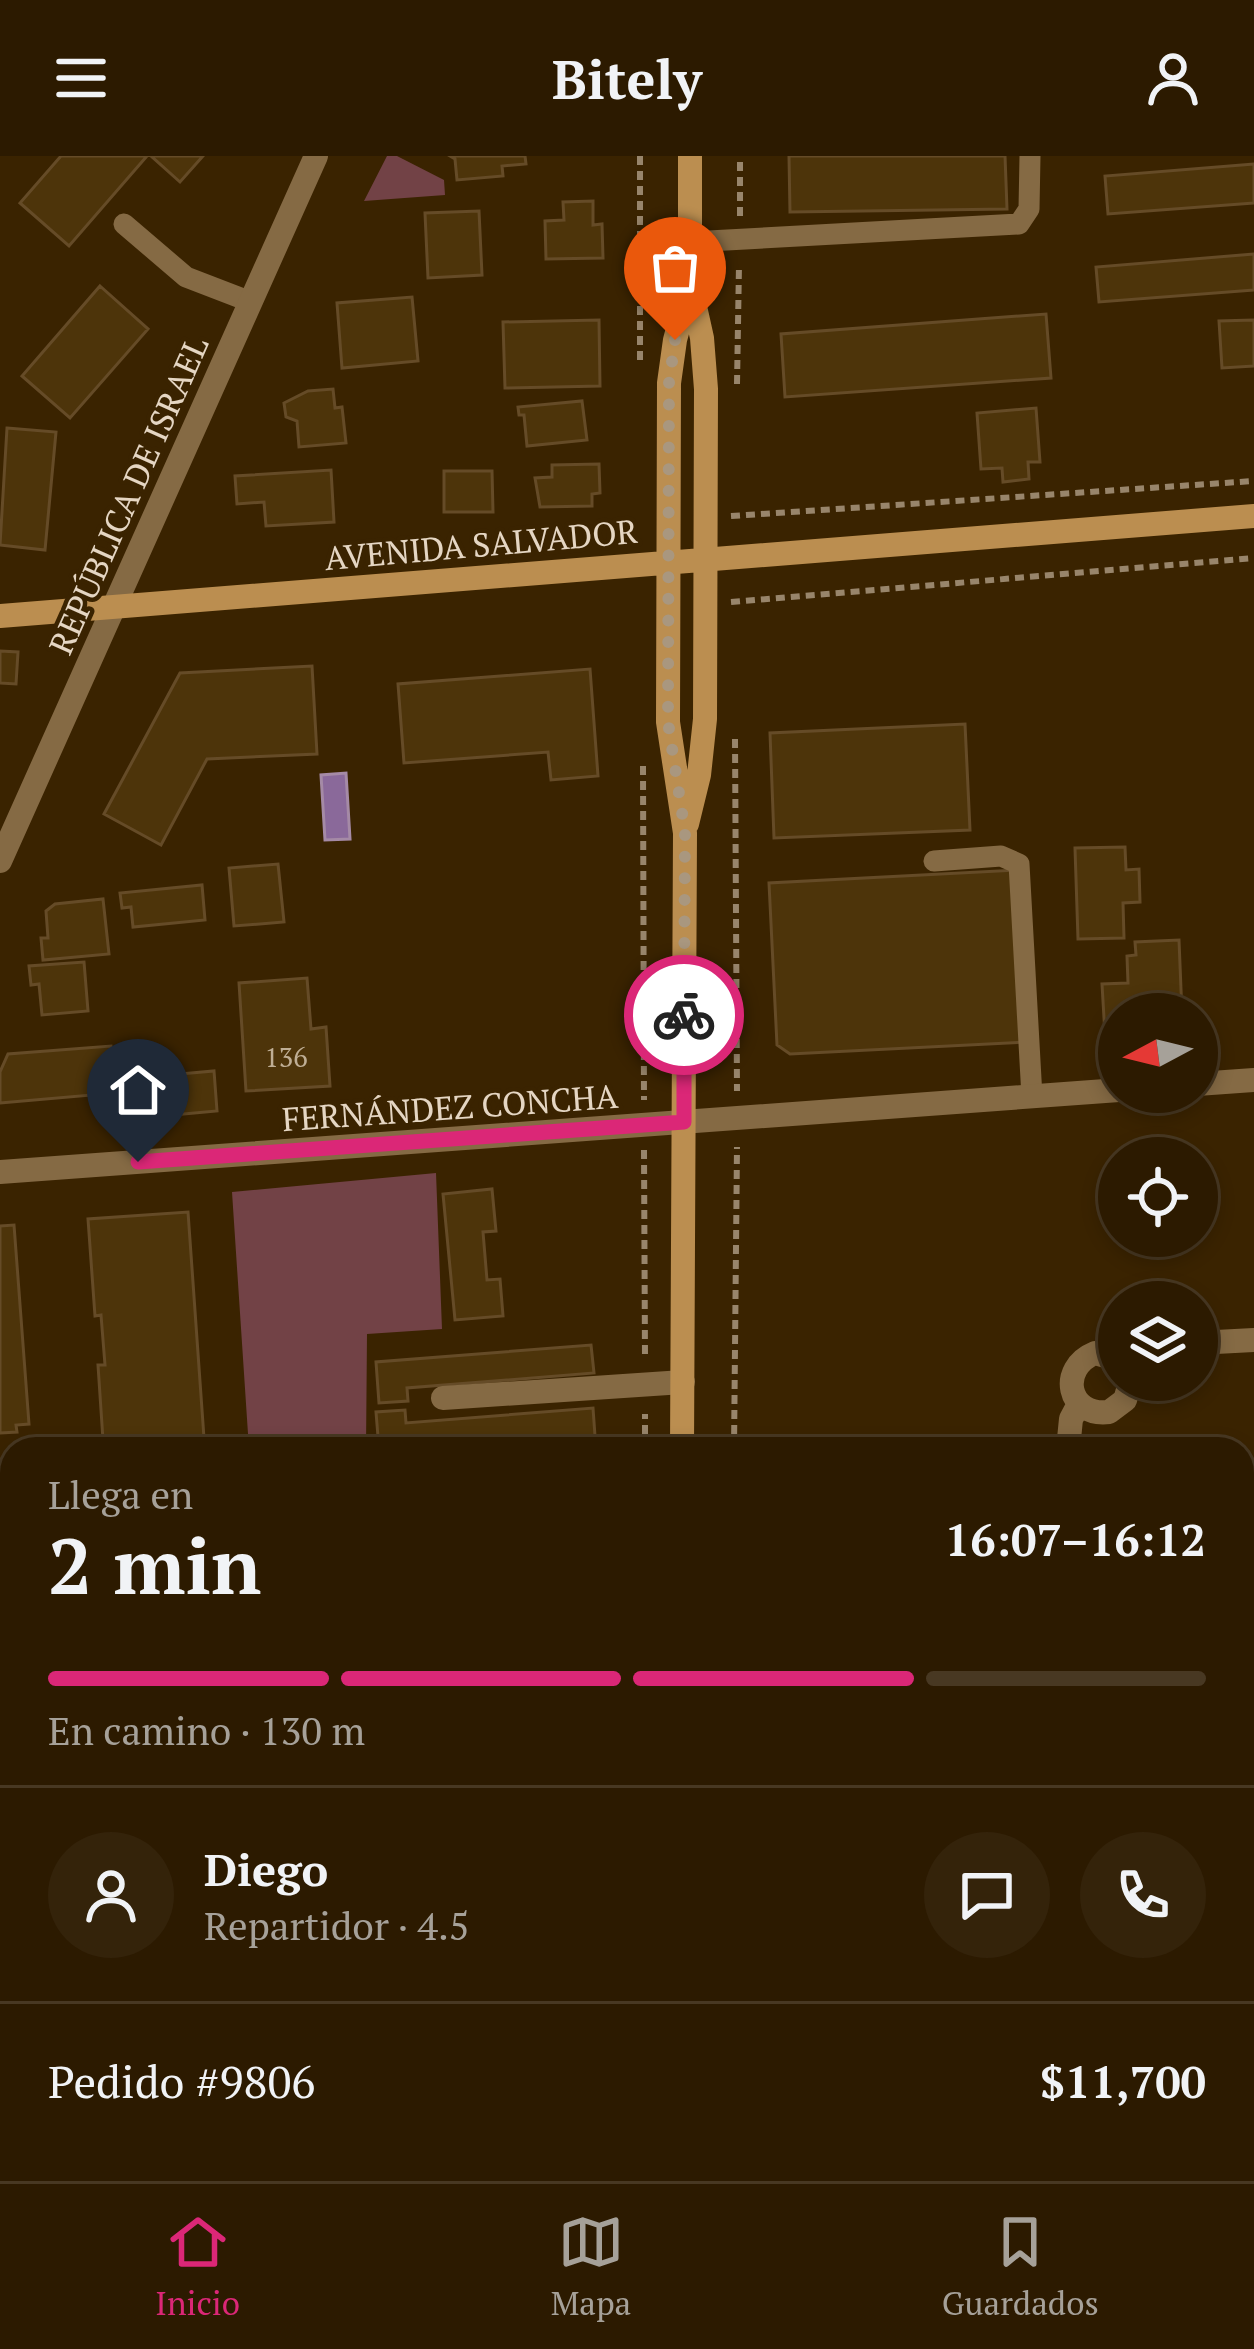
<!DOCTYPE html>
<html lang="es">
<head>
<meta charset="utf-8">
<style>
	body { margin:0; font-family:"PT Serif",serif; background:#34230a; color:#f1f3f6; height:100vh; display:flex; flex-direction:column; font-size:45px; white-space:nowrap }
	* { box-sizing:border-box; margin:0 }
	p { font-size:39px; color:#a6a199 }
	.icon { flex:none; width:66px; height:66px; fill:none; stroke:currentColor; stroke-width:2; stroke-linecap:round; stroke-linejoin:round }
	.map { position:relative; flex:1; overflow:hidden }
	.panel { position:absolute; left:0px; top:1281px; width:1254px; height:744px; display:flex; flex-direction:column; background:#2c1a00; border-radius:36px 36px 0 0; box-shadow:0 6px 18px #0003,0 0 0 3px #483822 }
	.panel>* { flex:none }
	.needle { width:78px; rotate:263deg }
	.buttons { position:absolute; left:1098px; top:837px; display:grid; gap:24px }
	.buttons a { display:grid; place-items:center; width:120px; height:120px; border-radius:50%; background:#2c1a00; box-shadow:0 6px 18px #0003,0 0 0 3px #483822; font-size:60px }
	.pin { position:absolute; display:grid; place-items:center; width:102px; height:102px; color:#fff; margin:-123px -51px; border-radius:50% 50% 50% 0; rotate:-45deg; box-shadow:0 0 12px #0007 }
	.pin .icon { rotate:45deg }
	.courier { position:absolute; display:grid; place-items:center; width:120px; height:120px; margin:-60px; border:9px solid #db2777; border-radius:50%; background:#fff; color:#222; box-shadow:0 3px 15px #0007 }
	.headline em { font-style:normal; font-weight:600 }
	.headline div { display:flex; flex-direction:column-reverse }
	.headline { display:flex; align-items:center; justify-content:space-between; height:204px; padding:0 48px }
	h1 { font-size:78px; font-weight:600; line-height:90px }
	.bar { display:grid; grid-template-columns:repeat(4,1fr); gap:18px 12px; align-content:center; height:144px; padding:0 48px }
	.bar i { height:15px; border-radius:9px; background:#483822 }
	.bar .active { background:#db2777 }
	.bar p { grid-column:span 4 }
	.line { display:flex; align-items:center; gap:30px; padding:0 48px; border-top:3px solid #483822 }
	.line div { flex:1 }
	.round { display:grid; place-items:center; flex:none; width:126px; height:126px; border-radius:63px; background:#34230a }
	header { display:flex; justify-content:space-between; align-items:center; height:156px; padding:0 48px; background:#2c1a00; font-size:54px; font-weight:600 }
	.menu { display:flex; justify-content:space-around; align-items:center; height:168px; border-top:3px solid #483822; background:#2c1a00; font-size:33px; color:#a6a199 }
	.menu a { display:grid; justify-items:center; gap:6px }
	.menu .active { color:#db2777 }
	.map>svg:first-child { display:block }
</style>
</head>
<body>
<header><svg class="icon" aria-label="menu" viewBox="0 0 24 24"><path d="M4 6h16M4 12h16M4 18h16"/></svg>Bitely<svg class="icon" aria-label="person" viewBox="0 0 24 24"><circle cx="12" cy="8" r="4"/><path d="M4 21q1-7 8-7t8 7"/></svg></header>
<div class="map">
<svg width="1254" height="2025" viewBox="0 0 1254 2025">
	<rect width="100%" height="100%" fill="#3a2300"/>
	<path fill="#724246" d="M387,0H397L444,24L445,39L364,45Z
		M436,1017L442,1173L367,1178L366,1293H249L232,1036Z"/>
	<path fill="#8a699a" stroke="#a58aa6" stroke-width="3" d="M346,617L350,683L325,684L321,619Z"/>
	<path fill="#4d340a" stroke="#654b27" stroke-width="3" d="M61,0H147L69,90L20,47Z
		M151,0H203L180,26Z
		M450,0H525L526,8L502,10L503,20L457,24L455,3Z
		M789,0H1005L1007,53L790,56Z
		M1254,8V47L1108,58L1105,20Z
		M593,45V69L602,68L603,102L546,103L545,65L564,64L563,46Z
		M479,55L482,119L428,122L425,57Z
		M1254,98V134L1099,146L1096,111Z
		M100,130L148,173L70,262L22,220Z
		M412,141L418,205L342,212L337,147Z
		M1046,158L1051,222L785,241L781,178Z
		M599,164L600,230L505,232L503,166Z
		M1254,164V210L1222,212L1219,165Z
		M333,233L335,252L342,251L346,287L299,291L297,265L286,261L284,247L308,235Z
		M582,245L587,284L527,290L524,259H519L518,251Z
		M1036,252L1040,306H1028L1029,323L1003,326L1002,312L981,313L977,257Z
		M7,272L56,276L45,394L0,389Z
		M599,308L600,337L592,338V350L540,351L535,322L552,321V309Z
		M331,314L334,366L266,370L264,346L237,348L235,320Z
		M444,315H492L493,356H444Z
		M0,495L18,496L16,528L0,527Z
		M312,510L317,598L207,603L161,689L104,658L180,517Z
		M590,513L598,620L551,624L548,596L404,607L398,528Z
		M965,568L970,674L774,682L770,577Z
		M1125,691L1126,714L1139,713L1140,746L1123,747L1124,782L1078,783L1075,692Z
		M278,708L284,766L234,770L229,712Z
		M1017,714L1026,886L790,898L777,889L769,727Z
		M202,729L205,764L133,771L131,751L122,752L120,737Z
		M103,743L109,798L43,804L41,782H48L46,755L55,748Z
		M1179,784L1182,858H1119V878L1105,879L1102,828L1128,827L1127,800L1136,799L1135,786Z
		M84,806L88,855L42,859L39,828L31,829L29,810Z
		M307,822L311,873L326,871L330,930L246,935L239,827Z
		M111,890L115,937L0,947V916L8,898Z
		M214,915L217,955L161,960L157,920Z
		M492,1033L496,1075L483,1076L487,1124L500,1123L503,1160L455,1164L443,1038Z
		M188,1056L204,1282L140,1287L139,1281L103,1284L98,1209H105L101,1159L95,1160L88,1063Z
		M14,1069L29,1268L16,1269L17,1276L0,1277V1070Z
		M591,1189L594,1217L407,1232L408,1245L379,1247L376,1206Z
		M593,1252L595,1280L438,1293H379L376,1256L405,1254L406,1267Z
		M0,1925L12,1927V1999L0,1997Z"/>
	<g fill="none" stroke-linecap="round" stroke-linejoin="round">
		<path stroke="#98856b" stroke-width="6" stroke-dasharray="9 6" stroke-linecap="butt" d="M640,0V206
			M740,60V0
			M737,228L739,109
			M731,360L1254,325
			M731,446L1254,402
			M735,583L737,935
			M643,610L644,944
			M644,994L645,1202
			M645,1293V1258
			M734,1293L737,991
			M644,2013V2025
			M731,2025V2013"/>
		<path stroke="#856a44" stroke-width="21" d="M124,68L186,121L251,146
			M690,86L1019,68L1029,53L1030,0
			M934,705L1001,700L1019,708L1032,941
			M0,1370L12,1366
			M0,1682L12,1676"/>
		<path stroke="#856a44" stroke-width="24" d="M0,705L316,0
			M1197,928L1254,924
			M0,1016L1119,934
			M1197,1187L1254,1184
			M1119,1204L1095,1197C1058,1212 1067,1261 1109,1256L1125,1244L1131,1224
			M443,1242L683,1226
			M1068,1293L1071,1263L1079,1248
			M1242,1757L1254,1756
			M1070,2025V2013"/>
		<path stroke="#bb8e50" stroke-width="24" d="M0,460L1254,360
			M687,668L699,619L705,563L706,233L702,182L690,128V0
			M682,1293L685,677L668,566L669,227L675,184L690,128
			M0,1636L12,1663
			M166,2013L171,2025
			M681,2013V2025"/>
	</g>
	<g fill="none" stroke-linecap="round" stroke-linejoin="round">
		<path stroke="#a9977f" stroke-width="12" stroke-dasharray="0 21.6" d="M675,184L669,227L668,566L685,676L684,859"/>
		<path stroke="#db2777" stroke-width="15" d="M138,1006L684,966V859"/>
	</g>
	<g text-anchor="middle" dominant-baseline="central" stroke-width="9" stroke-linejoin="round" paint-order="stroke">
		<g font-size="27" fill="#bfae95">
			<text x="286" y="901">136</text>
		</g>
		<g font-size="33" fill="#e5d6c3" stroke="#3a2300">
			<text transform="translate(128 339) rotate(-66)">REPÚBLICA DE ISRAEL</text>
			<text transform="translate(481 388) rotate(-5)">AVENIDA SALVADOR</text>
			<text transform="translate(450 951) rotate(-4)">FERNÁNDEZ CONCHA</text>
		</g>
	</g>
</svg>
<div class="buttons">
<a><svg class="needle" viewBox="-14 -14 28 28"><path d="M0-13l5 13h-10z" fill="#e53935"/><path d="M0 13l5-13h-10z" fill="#a6a199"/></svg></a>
<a><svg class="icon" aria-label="locate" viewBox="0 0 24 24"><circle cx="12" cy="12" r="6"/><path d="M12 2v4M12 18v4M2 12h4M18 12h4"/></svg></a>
<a><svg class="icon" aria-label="layers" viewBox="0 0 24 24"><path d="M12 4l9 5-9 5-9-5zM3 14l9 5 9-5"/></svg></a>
</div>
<div class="pin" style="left:675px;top:184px;background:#ea580c"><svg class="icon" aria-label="bag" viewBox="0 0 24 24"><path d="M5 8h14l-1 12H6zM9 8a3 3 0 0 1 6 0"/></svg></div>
<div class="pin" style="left:138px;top:1006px;background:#1f2937"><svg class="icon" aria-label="home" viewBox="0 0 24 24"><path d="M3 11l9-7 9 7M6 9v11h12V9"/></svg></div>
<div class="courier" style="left:684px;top:859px"><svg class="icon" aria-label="bike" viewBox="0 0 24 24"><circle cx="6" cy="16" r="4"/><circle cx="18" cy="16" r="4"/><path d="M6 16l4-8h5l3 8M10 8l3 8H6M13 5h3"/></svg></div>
<section class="panel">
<div class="headline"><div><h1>2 min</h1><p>Llega en</p></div><em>16:07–16:12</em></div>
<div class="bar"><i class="active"></i><i class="active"></i><i class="active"></i><i></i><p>En camino · 130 m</p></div>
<div class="line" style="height:216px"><a class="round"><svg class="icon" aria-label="person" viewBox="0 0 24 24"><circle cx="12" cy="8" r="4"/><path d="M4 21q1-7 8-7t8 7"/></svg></a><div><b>Diego</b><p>Repartidor · 4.5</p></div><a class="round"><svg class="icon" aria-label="chat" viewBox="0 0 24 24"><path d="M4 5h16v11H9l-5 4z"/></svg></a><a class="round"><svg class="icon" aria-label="phone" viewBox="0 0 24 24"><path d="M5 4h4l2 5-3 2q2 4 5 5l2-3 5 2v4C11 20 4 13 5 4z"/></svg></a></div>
<div class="line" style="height:156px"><div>Pedido #9806</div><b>$11,700</b></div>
</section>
</div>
<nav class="menu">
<a class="active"><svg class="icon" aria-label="home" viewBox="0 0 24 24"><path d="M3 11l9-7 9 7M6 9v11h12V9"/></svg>Inicio</a>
<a><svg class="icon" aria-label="map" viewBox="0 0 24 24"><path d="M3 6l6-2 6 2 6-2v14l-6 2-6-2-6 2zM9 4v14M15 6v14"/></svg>Mapa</a>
<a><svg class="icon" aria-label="saved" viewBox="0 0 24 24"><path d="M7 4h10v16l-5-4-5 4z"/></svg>Guardados</a>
</nav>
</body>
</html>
